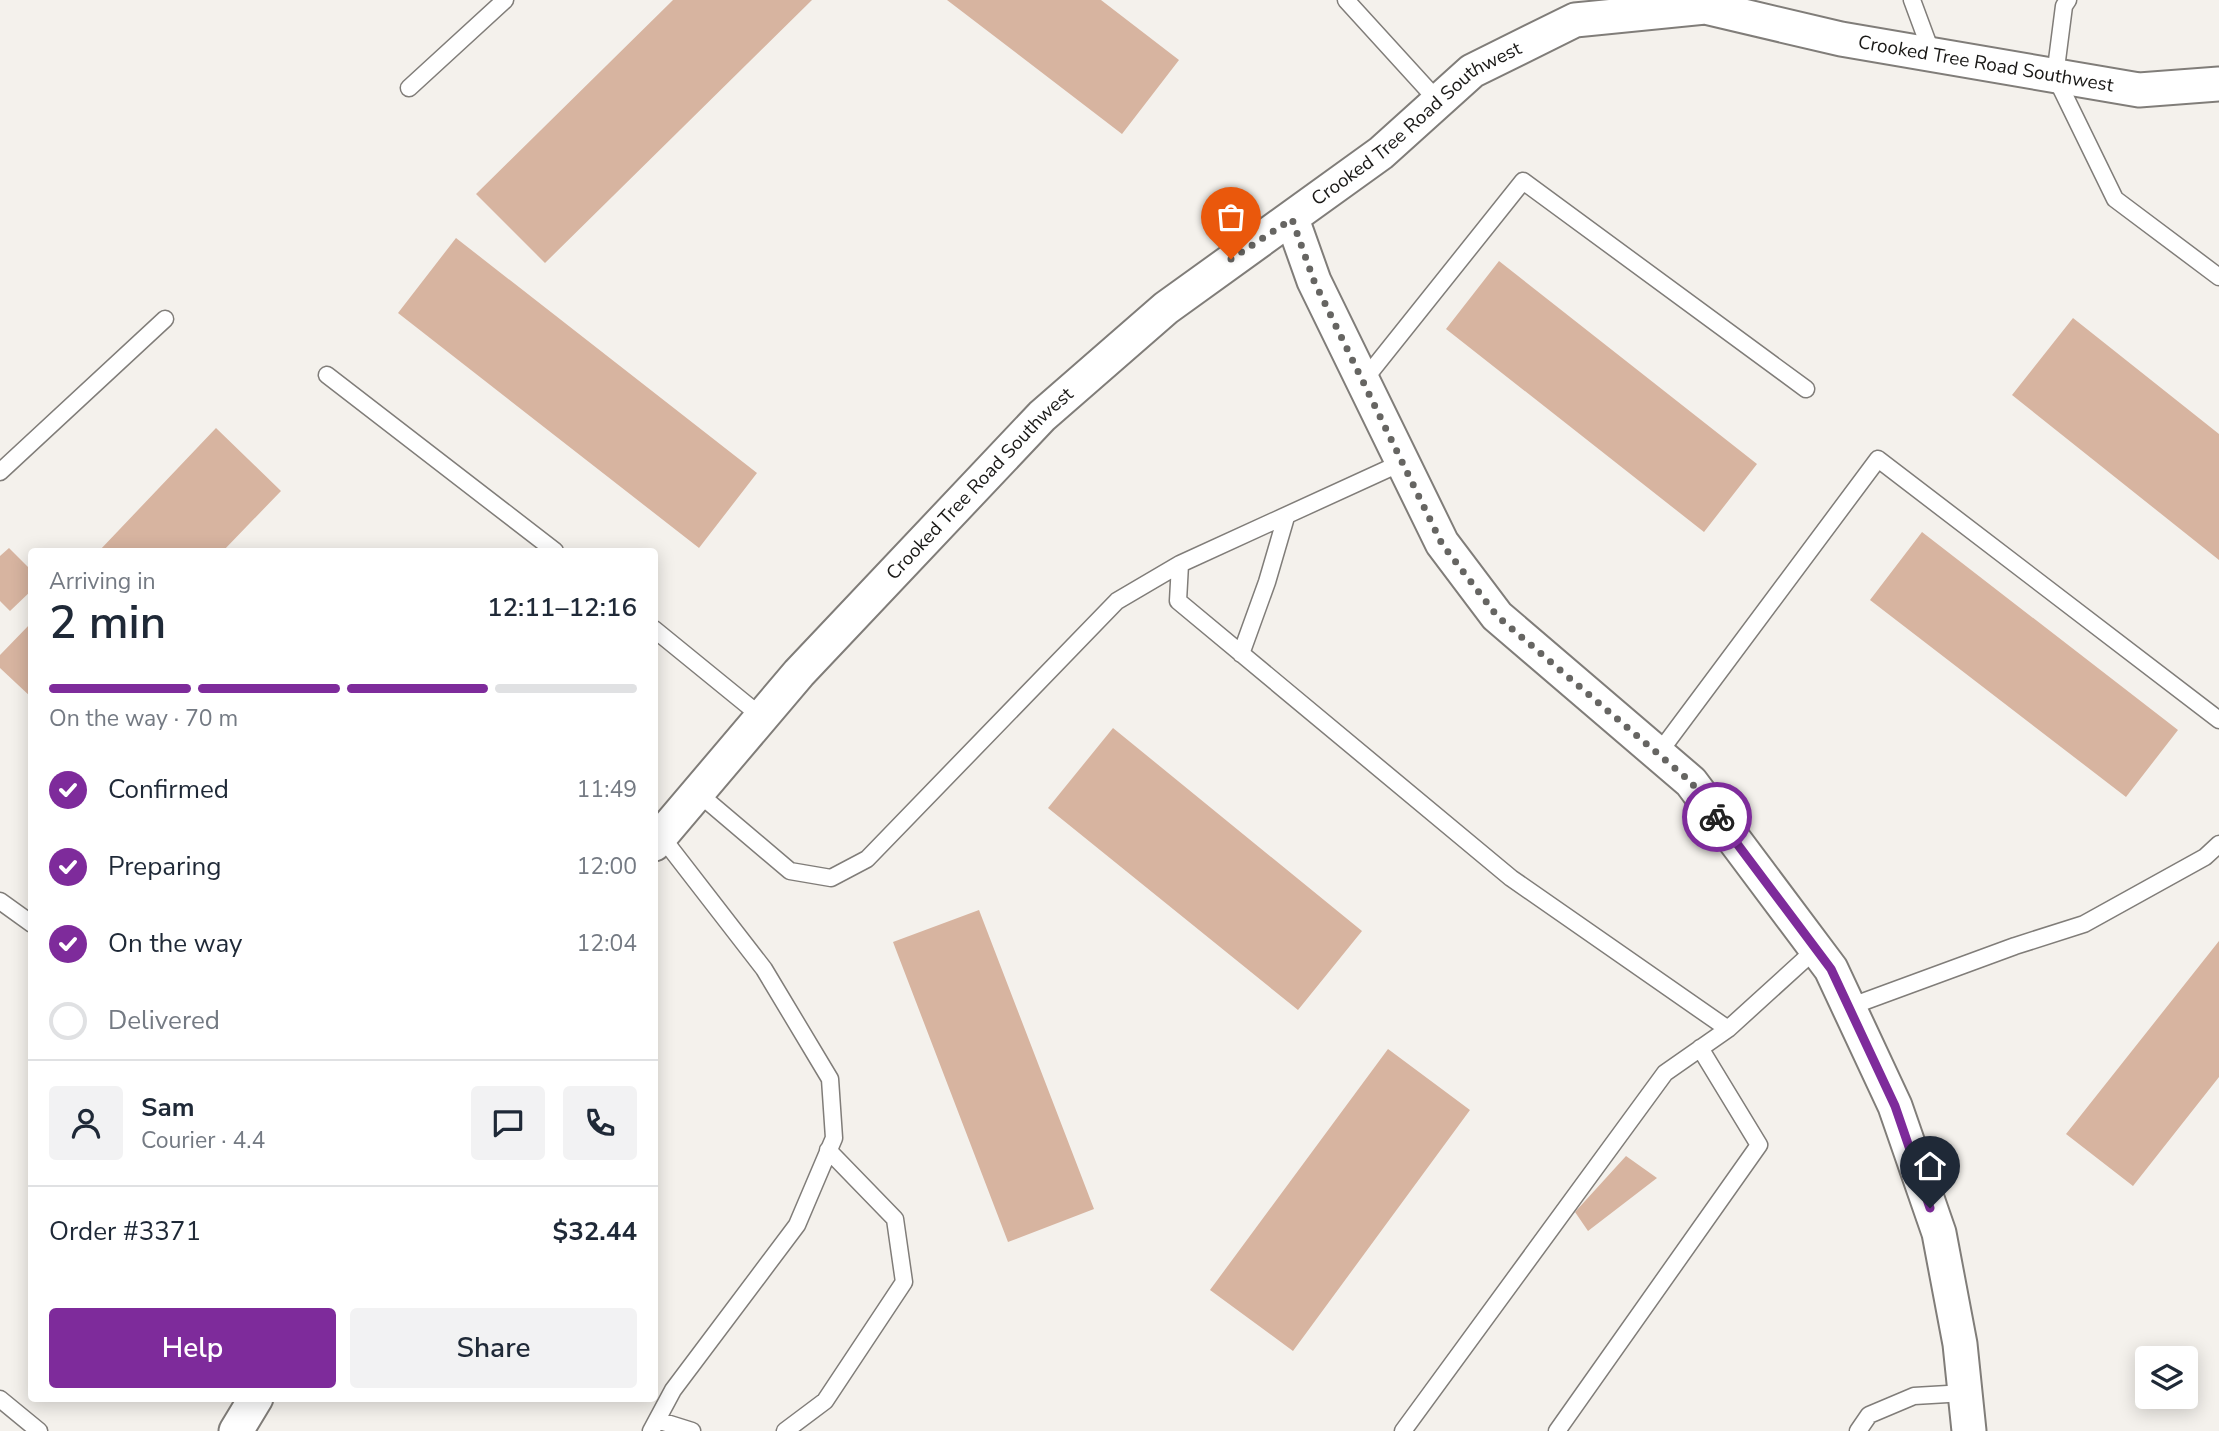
<!DOCTYPE html>
<html lang="en">
<head>
<meta charset="utf-8">
<style>
	body { margin:0; font-family:"Nunito Sans",sans-serif; background:#f2f2f3; color:#1f2937; height:100vh; display:flex; flex-direction:column; font-size:26px; white-space:nowrap }
	* { box-sizing:border-box; margin:0 }
	p { font-size:23px; color:#747a83 }
	.icon { flex:none; width:38px; height:38px; fill:none; stroke:currentColor; stroke-width:2; stroke-linecap:round; stroke-linejoin:round }
	.map { position:relative; flex:1; overflow:hidden }
	.panel { position:absolute; left:28px; top:548px; width:630px; height:854px; display:flex; flex-direction:column; background:#fff; border-radius:7px; box-shadow:0 4px 18px #0003 }
	.panel>* { flex:none }
	.fabs { position:absolute; left:2135px; top:1346px; display:grid; gap:14px }
	.fabs a { display:grid; place-items:center; width:63px; height:63px; border-radius:7px; background:#fff; box-shadow:0 4px 18px #0003; font-size:35px }
	.pin { position:absolute; display:grid; place-items:center; width:60px; height:60px; color:#fff; margin:-72px -30px; border-radius:50% 50% 50% 0; rotate:-45deg; box-shadow:0 0 7px #0007 }
	.pin .icon { rotate:45deg }
	.courier { position:absolute; display:grid; place-items:center; width:70px; height:70px; margin:-35px; border:5px solid #7e2b9b; border-radius:50%; background:#fff; color:#222; box-shadow:0 2px 9px #0007 }
	.head em { font-style:normal; font-weight:600 }
	.head div { display:flex; flex-direction:column-reverse }
	.head { display:flex; align-items:center; justify-content:space-between; height:119px; padding:0 21px }
	h1 { font-size:46px; font-weight:600; line-height:52px }
	.bar { display:grid; grid-template-columns:repeat(4,1fr); gap:10px 7px; align-content:center; height:84px; padding:0 21px }
	.bar i { height:9px; border-radius:5px; background:#e0e1e3 }
	.bar .selected { background:#7e2b9b }
	.bar p { grid-column:span 4 }
	.line { display:flex; align-items:center; gap:18px; padding:0 21px; border-top:2px solid #e0e1e3 }
	.line div { flex:1 }
	.round { display:grid; place-items:center; flex:none; width:74px; height:74px; border-radius:7px; background:#f2f2f3 }
	ol { padding:0 21px; list-style:none }
	li { display:flex; align-items:center; gap:21px; height:77px }
	li p { margin-inline-start:auto }
	li .icon { padding:7px; border-radius:50%; background:#7e2b9b; color:#fff; stroke-width:4 }
	li:last-child { color:#747a83 }
	li i { width:38px; height:38px; border:4px solid #e0e1e3; border-radius:50% }
	.primary-button { display:flex; gap:14px; margin-top:auto; padding:14px 21px }
	.primary-button a { flex:1; height:80px; border-radius:7px; background:#7e2b9b; color:#fff; font-size:28px; font-weight:600; line-height:80px; text-align:center }
	.primary-button a+a { background:#f2f2f3; color:#1f2937 }
	.map>svg:first-child { display:block }
</style>
</head>
<body>
<div class="map">
<svg width="2219" height="1431" viewBox="0 0 2219 1431">
	<rect width="100%" height="100%" fill="#f4f1ec"/>
	<path fill="#d7b4a0" d="M673,0H812L545,263L476,194Z
		M947,0H1101L1179,60L1122,134Z
		M456,238L757,473L699,548L398,313Z
		M1499,261L1757,464L1704,532L1446,329Z
		M2073,318L2219,434V560L2012,395Z
		M216,428L281,491L223,551H99Z
		M1922,532L2178,730L2126,797L1870,600Z
		M9,548L32,571V590L10,611L0,601V556Z
		M32,622V698L0,668V655Z
		M1113,728L1362,931L1298,1010L1048,808Z
		M979,910L1094,1209L1008,1242L893,942Z
		M2219,941V1077L2133,1186L2066,1134Z
		M1388,1049L1470,1110L1293,1351L1210,1290Z
		M1626,1156L1657,1178L1588,1231L1575,1212Z"/>
	<g fill="none" stroke-linecap="round" stroke-linejoin="round">
		<g stroke="#807d79" stroke-width="19">
			<path id="lane" d="M1346,0L1438,101
				M1912,0L1932,54
				M2068,0L2064,6L2055,76L2115,199L2219,277
				M409,88L505,0
				M327,375L555,551
				M1364,380L1523,181L1806,389
				M1403,462L1180,564L1178,601L1511,878L1728,1029
				M0,472L165,319
				M654,629L762,717
				M1241,654L1267,582L1286,517
				M1658,754L1878,459L2219,720
				M698,793L790,871L831,878L867,859L1117,601L1180,564
				M0,901L32,924
				M1849,1007L2015,946L2084,924L2205,857L2219,844
				M0,1399L39,1431
				M657,1420L692,1431
				M651,1431L673,1390L797,1225L834,1138L830,1079L764,969L661,836
				M785,1431L825,1401L904,1282L895,1219L828,1150
				M1403,1431L1665,1073L1728,1029L1816,949
				M1557,1431L1759,1145L1700,1048
				M1858,1431L1869,1415L1914,1396L1965,1393"/>
		</g>
		<g stroke="#807d79" stroke-width="37">
			<g id="street">
				<path d="M1292,219L1314,281L1442,543L1497,616L1691,782L1831,969L1895,1106L1939,1233L1960,1344L1969,1431"/>
				<path id="s1" d="M654,844L799,673L1042,416L1166,308L1381,153L1472,71L1575,20L1705,7L1841,39L2139,90L2219,84"/>
				<path d="M236,1431L256,1398"/>
			</g>
		</g>
		<use href="#lane" stroke="#fff" stroke-width="16"/>
		<use href="#street" stroke="#fff" stroke-width="33"/>
	</g>
	<g fill="none" stroke-linecap="round" stroke-linejoin="round">
		<path stroke="#666562" stroke-width="7" stroke-dasharray="0 12.6" d="M1231,259L1292,219L1314,281L1442,544L1497,616L1691,782L1717,817"/>
		<path stroke="#7e2b9b" stroke-width="9" d="M1717,817L1831,969L1895,1106L1930,1208"/>
	</g>
	<g text-anchor="middle" dominant-baseline="central" stroke-width="6" stroke-linejoin="round" paint-order="stroke">
		<g font-size="19" fill="#1a1917" stroke="#fffefd">
			<text stroke="none"><textPath href="#s1" startOffset="1662">Crooked Tree Road Southwest</textPath></text>
			<text stroke="none"><textPath href="#s1" startOffset="1054">Crooked Tree Road Southwest</textPath></text>
			<text stroke="none"><textPath href="#s1" startOffset="486">Crooked Tree Road Southwest</textPath></text>
		</g>
	</g>
</svg>
<div class="fabs">
<a><svg class="icon" aria-label="layers" viewBox="0 0 24 24"><path d="M12 4l9 5-9 5-9-5zM3 14l9 5 9-5"/></svg></a>
</div>
<div class="pin" style="left:1231px;top:259px;background:#ea580c"><svg class="icon" aria-label="bag" viewBox="0 0 24 24"><path d="M5 8h14l-1 12H6zM9 8a3 3 0 0 1 6 0"/></svg></div>
<div class="pin" style="left:1930px;top:1208px;background:#1f2937"><svg class="icon" aria-label="home" viewBox="0 0 24 24"><path d="M3 11l9-7 9 7M6 9v11h12V9"/></svg></div>
<div class="courier" style="left:1717px;top:817px"><svg class="icon" aria-label="bike" viewBox="0 0 24 24"><circle cx="6" cy="16" r="4"/><circle cx="18" cy="16" r="4"/><path d="M6 16l4-8h5l3 8M10 8l3 8H6M13 5h3"/></svg></div>
<section class="panel">
<div class="head"><div><h1>2 min</h1><p>Arriving in</p></div><em>12:11–12:16</em></div>
<div class="bar"><i class="selected"></i><i class="selected"></i><i class="selected"></i><i></i><p>On the way · 70 m</p></div>
<ol>
<li><svg class="icon" aria-label="check" viewBox="0 0 24 24"><path d="M5 12l5 5 9-10"/></svg>Confirmed<p>11:49</p></li>
<li><svg class="icon" aria-label="check" viewBox="0 0 24 24"><path d="M5 12l5 5 9-10"/></svg>Preparing<p>12:00</p></li>
<li><svg class="icon" aria-label="check" viewBox="0 0 24 24"><path d="M5 12l5 5 9-10"/></svg>On the way<p>12:04</p></li>
<li><i></i>Delivered</li>
</ol>
<div class="line" style="height:126px"><a class="round"><svg class="icon" aria-label="person" viewBox="0 0 24 24"><circle cx="12" cy="8" r="4"/><path d="M4 21q1-7 8-7t8 7"/></svg></a><div><b>Sam</b><p>Courier · 4.4</p></div><a class="round"><svg class="icon" aria-label="chat" viewBox="0 0 24 24"><path d="M4 5h16v11H9l-5 4z"/></svg></a><a class="round"><svg class="icon" aria-label="phone" viewBox="0 0 24 24"><path d="M5 4h4l2 5-3 2q2 4 5 5l2-3 5 2v4C11 20 4 13 5 4z"/></svg></a></div>
<div class="line" style="height:91px"><div>Order #3371</div><b>$32.44</b></div>
<div class="primary-button"><a>Help</a><a>Share</a></div>
</section>
</div>
</body>
</html>
